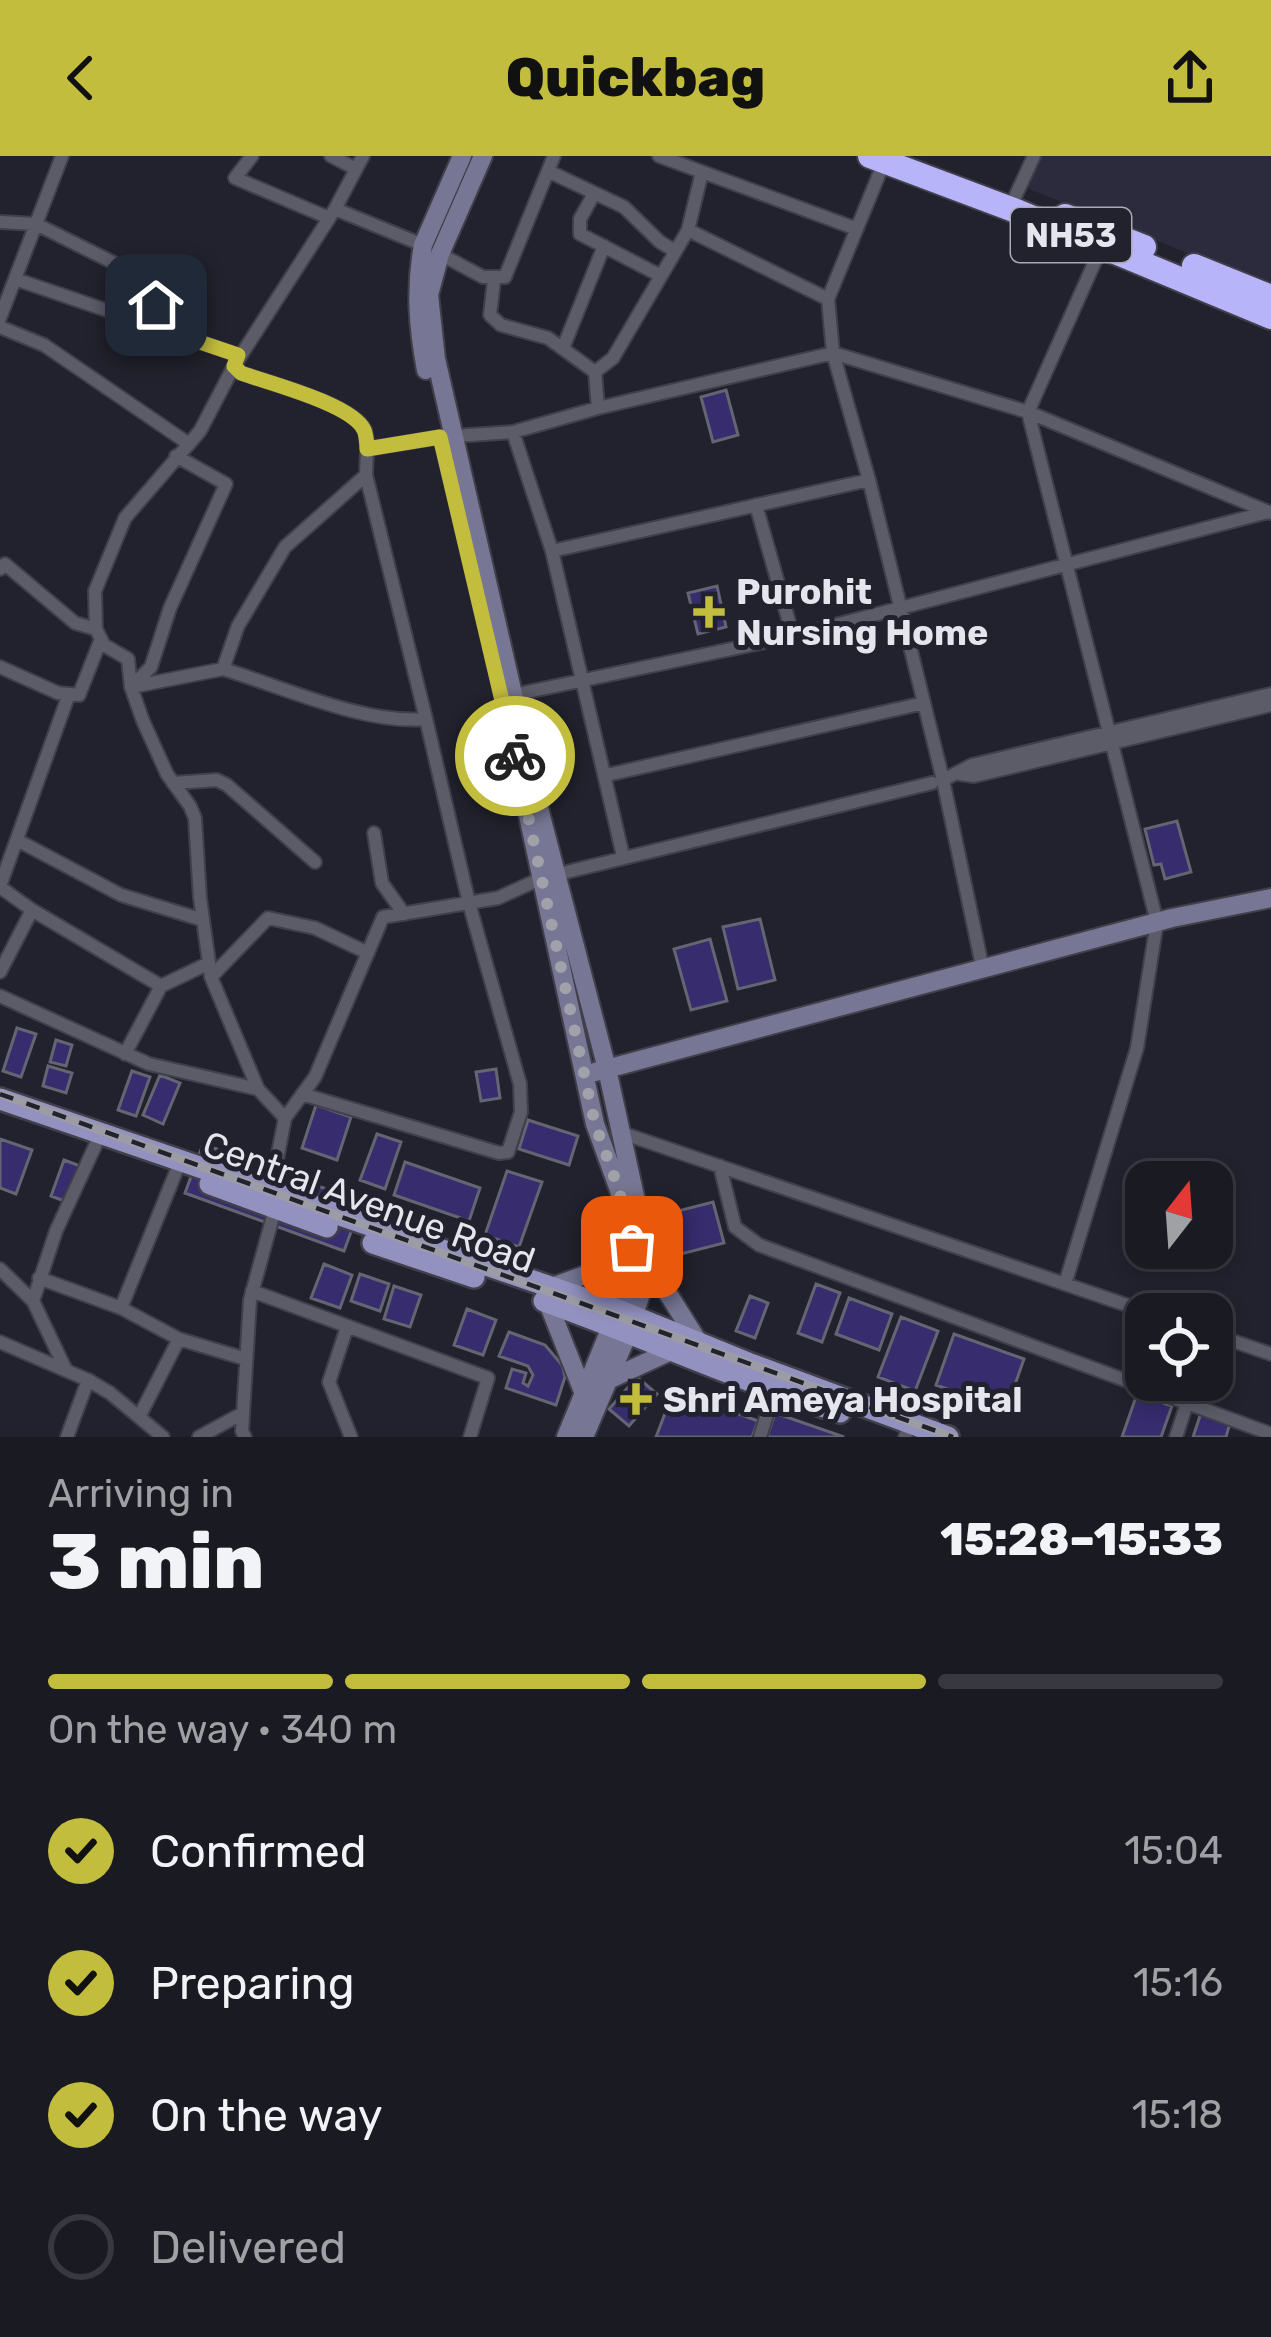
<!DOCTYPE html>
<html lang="en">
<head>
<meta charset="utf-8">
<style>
	body { margin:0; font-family:Rubik,sans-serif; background:#23232a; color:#f1f3f6; height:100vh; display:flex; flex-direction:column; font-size:45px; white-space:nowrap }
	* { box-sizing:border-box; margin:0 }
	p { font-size:39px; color:#9fa1a5 }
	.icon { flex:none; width:66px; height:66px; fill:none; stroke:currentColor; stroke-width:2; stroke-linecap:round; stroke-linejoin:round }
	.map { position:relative; height:1281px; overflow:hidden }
	.details { display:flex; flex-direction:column; background:#1a1a22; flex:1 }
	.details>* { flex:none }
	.needle { width:78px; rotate:17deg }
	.controls { position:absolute; left:1125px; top:1005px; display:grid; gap:24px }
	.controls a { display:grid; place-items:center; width:108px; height:108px; border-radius:24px; background:#1a1a22; box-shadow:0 6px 18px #0003,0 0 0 3px #383840; font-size:60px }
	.pin { position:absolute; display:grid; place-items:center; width:102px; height:102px; color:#fff; margin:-51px; border-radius:24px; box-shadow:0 6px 18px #0006 }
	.courier { position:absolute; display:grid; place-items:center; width:120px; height:120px; margin:-60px; border:9px solid #c3bd3e; border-radius:50%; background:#fff; color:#222; box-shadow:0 3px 15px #0007 }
	.summary em { font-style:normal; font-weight:800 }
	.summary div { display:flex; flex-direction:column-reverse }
	.summary { display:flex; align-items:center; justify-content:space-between; height:204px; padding:0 48px }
	h1 { font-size:78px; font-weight:800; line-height:90px }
	.bar { display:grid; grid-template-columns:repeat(4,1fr); gap:18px 12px; align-content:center; height:144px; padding:0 48px }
	.bar i { height:15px; border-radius:9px; background:#383840 }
	.bar .on { background:#c3bd3e }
	.bar p { grid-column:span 4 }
	ol { padding:0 48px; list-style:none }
	li { display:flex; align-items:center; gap:36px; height:132px }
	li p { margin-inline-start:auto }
	li .icon { padding:12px; border-radius:50%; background:#c3bd3e; color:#111; stroke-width:4 }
	li:last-child { color:#9fa1a5 }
	li i { width:66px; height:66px; border:6px solid #383840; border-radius:50% }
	header { display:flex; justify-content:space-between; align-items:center; height:156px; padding:0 48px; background:#c3bd3e; color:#111; font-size:54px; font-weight:800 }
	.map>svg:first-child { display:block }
</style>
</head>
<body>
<header><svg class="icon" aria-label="back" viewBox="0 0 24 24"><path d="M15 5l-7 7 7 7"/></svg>Quickbag<svg class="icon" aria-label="share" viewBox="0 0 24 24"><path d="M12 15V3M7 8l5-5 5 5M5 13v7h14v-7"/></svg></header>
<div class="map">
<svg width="1271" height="1281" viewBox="0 0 1271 1281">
	<rect width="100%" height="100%" fill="#22222e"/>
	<path fill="#2c2b3d" d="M1042,0H1271V131L1027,32Z"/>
	<path fill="#362c6e" stroke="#646472" stroke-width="3" d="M726,234L738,279L713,286L701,241Z
		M717,430L726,471L698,478L688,437Z
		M1177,665L1191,716L1165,723L1161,708L1154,709L1145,673Z
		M760,763L775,824L738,833L723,771Z
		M710,783L727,845L691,854L674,793Z
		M17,872L36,878L21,921L3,915Z
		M56,884L72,889L66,910L50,906Z
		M48,910L72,917L66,937L43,930Z
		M496,913L500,942L481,945L476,916Z
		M132,915L150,921L136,960L118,954Z
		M160,919L180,927L163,968L143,959Z
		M316,949L351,961L337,1004L302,992Z
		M528,964L578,980L569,1009L519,993Z
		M377,978L401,986L385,1033L360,1024Z
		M0,983L32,994L16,1038L0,1032Z
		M203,988L362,1046L344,1095L185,1037Z
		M64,1004L80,1010L67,1046L51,1040Z
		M405,1006L480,1032L469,1065L394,1039Z
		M507,1015L542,1026L519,1091L485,1079Z
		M713,1046L724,1087L677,1099L666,1058Z
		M324,1108L352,1119L340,1152L311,1142Z
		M360,1118L389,1128L380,1155L351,1145Z
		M816,1128L840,1137L822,1186L798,1177Z
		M394,1130L421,1139L410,1171L384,1163Z
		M750,1140L768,1147L755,1182L736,1175Z
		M849,1142L892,1158L879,1194L836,1178Z
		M467,1153L496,1164L483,1199L454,1189Z
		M901,1161L938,1175L915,1235L878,1221Z
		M509,1176L545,1189L562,1209L565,1221L556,1249L506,1232L512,1213L526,1217L523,1227L528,1230L533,1219L528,1210L499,1200Z
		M954,1178L1024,1203L1006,1254L936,1229Z
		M637,1221L657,1238L629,1270L609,1253Z
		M674,1234L758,1265L752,1281H656Z
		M1137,1238L1172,1250L1161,1281H1122Z
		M775,1257L844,1281H767Z
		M1201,1257L1230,1267L1226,1281H1193Z"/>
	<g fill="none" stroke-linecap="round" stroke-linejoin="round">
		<g stroke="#403f4a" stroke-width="16">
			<path id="street" d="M252,0L235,22L329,62
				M331,0L356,13
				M363,0L335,53L423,89
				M659,0L857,73
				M885,4L828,143L833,197L869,324L943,624L983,814
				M548,15L624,51L660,86L675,95
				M594,38L580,63V78L661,120
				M1015,41L1034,0
				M335,53L234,210L241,217C268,227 352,248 365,274C366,278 367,289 367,293L440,281L513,276L598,252L833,197L1028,256L1271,357
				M0,66L36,68L148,124L164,174
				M688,74L828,143
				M440,98L483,121H505L554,0
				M15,123L238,199
				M494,124L490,159L501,169L548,182L595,216L598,252
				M0,162L62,0
				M0,171L44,189L189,288
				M563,192L604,90
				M234,210L200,275L125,362L95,435L96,473L104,489L128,503L131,531L143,565L167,618L190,650L195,662L200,742L211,821L258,933L285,962L315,921L383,761L498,742L542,722L932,627
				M595,216L613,202L688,74L702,16
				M513,276L552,395L623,700
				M756,349L793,480
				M552,395L869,324
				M0,413L5,408L75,467L96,473
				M0,511L58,537L79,539L101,483
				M223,513C283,531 365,569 426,563L366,319
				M132,530L151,511L170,452L226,328L176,300
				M131,531L223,513L238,470L285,391L366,319L367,293
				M513,539L793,480L1268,356
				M960,618L974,620L1271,549
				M607,619L924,547
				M943,624L972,609L1271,538
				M173,627L217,624L227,629L315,706
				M374,677L382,727L404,758
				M17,684L121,739L203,764
				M0,730L69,538
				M0,731L32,754L161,830L209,807
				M0,816L32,754
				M211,821L268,762L315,772L368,797
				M0,840L149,908L258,933
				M125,898L161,830
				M302,938L499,997L508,996L521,956L520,928L469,747L426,563
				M622,977L1153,1158
				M720,1010L735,1071L759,1089L1271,1278
				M0,1113L33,1145L65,1212
				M39,1122L121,1152
				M1065,1128L1137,892L1157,766L1028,256L1101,92
				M252,1135L488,1222L470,1281
				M33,1145L56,1075L96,988
				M347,1171L329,1226L351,1281
				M1212,1178L1271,1198
				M179,1183L246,1203
				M0,1186L88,1224
				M139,1261L179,1183L121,1152L178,1011
				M67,1281L88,1224L110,1237L163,1281
				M199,1281L243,1257
				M245,1281L242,1275L250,1144L275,1053L271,1034L285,962
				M760,1281L774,1236
				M905,1281L906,1278
				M1176,1281L1187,1247"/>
		</g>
		<g stroke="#403f4a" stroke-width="22">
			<path id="secondary" d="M483,0L440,98L429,139L436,203L541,660L607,913L650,1109L629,1175L584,1281
				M426,214C418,171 415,133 423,89L462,0
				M521,627L595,968L619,1034L632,1091L618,1154L566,1281
				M595,916L1172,762L1271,742
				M650,1109L699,1187
				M549,1132L593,1116L629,1079
				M548,1147L584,1238
				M608,1224L673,1194"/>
		</g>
		<g stroke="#403f4a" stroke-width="26">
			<path id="primary" d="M0,943L618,1154L748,1207L948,1281
				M210,1028L327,1071
				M373,1087L474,1121
				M544,1145C643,1180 739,1225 840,1256"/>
		</g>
		<g stroke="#403f4a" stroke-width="28">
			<path id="highway" d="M870,0L1019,56L1271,161
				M1065,60L1144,91
				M1194,110L1271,141"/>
		</g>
		<use href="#street" stroke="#5c5c69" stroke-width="12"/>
		<use href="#secondary" stroke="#777694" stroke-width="18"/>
		<use href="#primary" stroke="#9391bf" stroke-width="21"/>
		<use href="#highway" stroke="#b7b4f9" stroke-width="24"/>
		<g stroke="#9c9ca6" stroke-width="9">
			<path id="rail" d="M0,938L953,1281"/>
		</g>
		<use href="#rail" stroke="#22222e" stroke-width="4.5" stroke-dasharray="14" stroke-linecap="butt"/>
	</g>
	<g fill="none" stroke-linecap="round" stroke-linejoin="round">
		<path stroke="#a1a1aa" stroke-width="12" stroke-dasharray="0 21.6" d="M515,600L595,968L619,1034L632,1091"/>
		<path stroke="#c3bd3e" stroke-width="15" d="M156,149L164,174L238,199L234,210L241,217C268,227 352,248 364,274C366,278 367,289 367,293L440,281L515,600"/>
	</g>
	<g fill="#c3bd3e" stroke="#22222e" stroke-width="4.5">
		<path d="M703 438h12v12h12v12h-12v12h-12v-12h-12v-12h12z"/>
		<path d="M630 1225h12v12h12v12h-12v12h-12v-12h-12v-12h12z"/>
	</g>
	<g text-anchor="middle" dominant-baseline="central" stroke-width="10" stroke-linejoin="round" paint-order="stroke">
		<rect fill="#22222e" stroke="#aaaab4" stroke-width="3" x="1011" y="52" width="120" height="54" rx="9"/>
		<g font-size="33" font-weight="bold" fill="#e5e5ed">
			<text x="1071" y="79">NH53</text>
		</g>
		<g font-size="36" font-weight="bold" fill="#e5e5ed" stroke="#22222e" text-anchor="start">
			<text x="736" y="435">Purohit<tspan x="736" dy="41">Nursing Home</tspan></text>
			<text x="663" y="1243">Shri Ameya Hospital</text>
		</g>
		<g font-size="36" fill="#e5e5ed" stroke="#22222e">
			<text transform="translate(369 1046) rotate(20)">Central Avenue Road</text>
		</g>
	</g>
</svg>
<div class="controls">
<a><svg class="needle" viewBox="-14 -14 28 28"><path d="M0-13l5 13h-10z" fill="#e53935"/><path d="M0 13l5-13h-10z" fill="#9fa1a5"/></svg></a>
<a><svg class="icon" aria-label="locate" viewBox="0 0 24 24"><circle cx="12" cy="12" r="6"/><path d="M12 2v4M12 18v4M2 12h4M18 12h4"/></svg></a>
</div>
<div class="pin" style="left:632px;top:1091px;background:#ea580c"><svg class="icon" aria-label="bag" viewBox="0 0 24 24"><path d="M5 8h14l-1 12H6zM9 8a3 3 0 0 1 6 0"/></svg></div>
<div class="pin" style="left:156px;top:149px;background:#1f2937"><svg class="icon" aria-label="home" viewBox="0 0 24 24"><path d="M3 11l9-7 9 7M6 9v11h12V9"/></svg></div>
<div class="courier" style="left:515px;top:600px"><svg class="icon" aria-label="bike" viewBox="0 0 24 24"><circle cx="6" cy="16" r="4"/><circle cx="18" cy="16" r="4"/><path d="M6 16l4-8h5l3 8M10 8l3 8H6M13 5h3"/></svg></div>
</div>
<section class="details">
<div class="summary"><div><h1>3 min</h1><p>Arriving in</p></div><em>15:28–15:33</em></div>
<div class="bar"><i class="on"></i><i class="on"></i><i class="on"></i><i></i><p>On the way · 340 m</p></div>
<ol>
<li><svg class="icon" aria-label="check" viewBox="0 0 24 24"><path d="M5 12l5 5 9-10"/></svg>Confirmed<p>15:04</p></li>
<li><svg class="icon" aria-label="check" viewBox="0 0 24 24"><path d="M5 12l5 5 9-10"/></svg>Preparing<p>15:16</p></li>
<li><svg class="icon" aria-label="check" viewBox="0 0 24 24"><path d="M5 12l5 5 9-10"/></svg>On the way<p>15:18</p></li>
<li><i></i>Delivered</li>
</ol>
</section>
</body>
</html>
